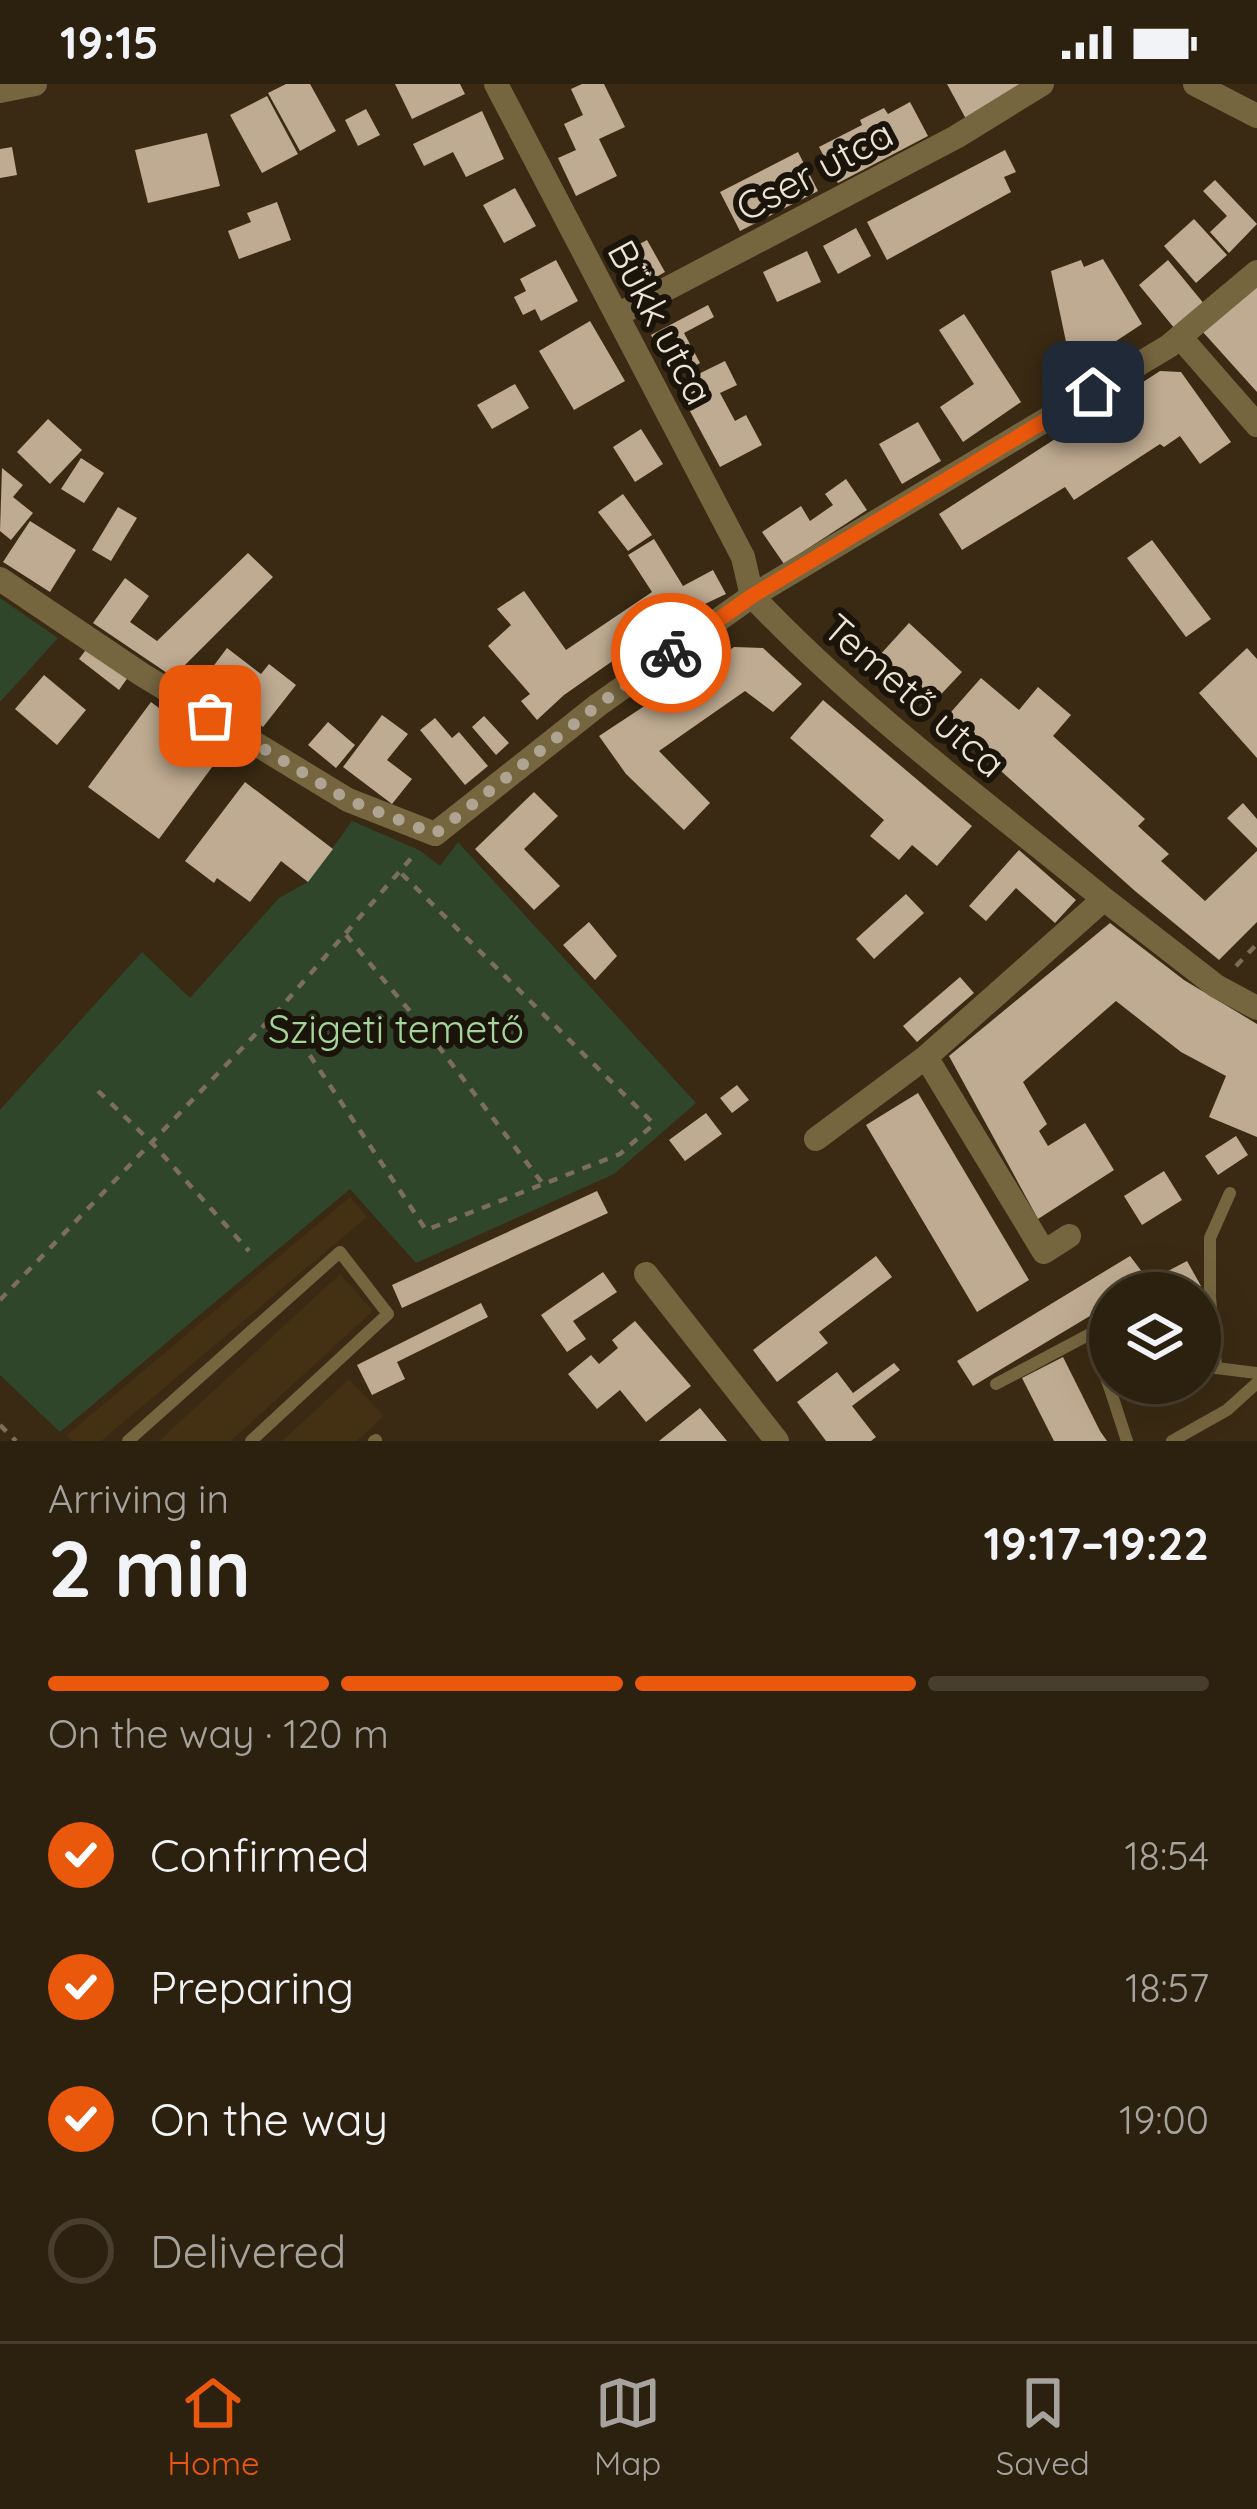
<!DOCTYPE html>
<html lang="en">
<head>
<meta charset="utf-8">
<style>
	body { margin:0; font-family:Quicksand,sans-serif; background:#382d1c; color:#f1f3f6; height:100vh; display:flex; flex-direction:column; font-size:45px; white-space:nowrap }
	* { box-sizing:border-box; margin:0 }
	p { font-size:39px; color:#a6a39e }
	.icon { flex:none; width:66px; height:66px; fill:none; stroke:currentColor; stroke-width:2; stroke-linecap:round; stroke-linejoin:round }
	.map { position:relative; height:1357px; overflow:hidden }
	.side { display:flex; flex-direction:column; background:#2c200e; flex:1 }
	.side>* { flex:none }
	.buttons { position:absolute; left:1089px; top:1188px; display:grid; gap:24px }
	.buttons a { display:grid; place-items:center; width:132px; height:132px; border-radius:50%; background:#2c200e; box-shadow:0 12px 48px #0002,0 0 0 3px #483e2e; font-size:60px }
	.pin { position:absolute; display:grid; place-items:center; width:102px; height:102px; color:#fff; margin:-51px; border-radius:24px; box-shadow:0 6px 18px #0006 }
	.courier { position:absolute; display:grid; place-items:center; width:120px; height:120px; margin:-60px; border:9px solid #ea580c; border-radius:50%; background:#fff; color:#222; box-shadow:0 3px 15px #0007 }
	.overview em { font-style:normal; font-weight:700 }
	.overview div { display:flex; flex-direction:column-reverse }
	.overview { display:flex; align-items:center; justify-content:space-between; height:204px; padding:0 48px }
	h1 { font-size:78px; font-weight:700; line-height:90px }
	.bar { display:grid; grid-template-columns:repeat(4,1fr); gap:18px 12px; align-content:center; height:144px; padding:0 48px }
	.bar i { height:15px; border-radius:9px; background:#483e2e }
	.bar .active { background:#ea580c }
	.bar p { grid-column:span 4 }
	ol { padding:0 48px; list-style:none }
	li { display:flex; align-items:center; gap:36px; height:132px }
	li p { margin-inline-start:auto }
	li .icon { padding:12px; border-radius:50%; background:#ea580c; color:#fff; stroke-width:4 }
	li:last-child { color:#a6a39e }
	li i { width:66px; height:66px; border:6px solid #483e2e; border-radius:50% }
	.status { display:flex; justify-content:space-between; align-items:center; height:84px; padding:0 60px; background:#2c200e; direction:ltr }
	.status svg { height:33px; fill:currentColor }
	.tabs { display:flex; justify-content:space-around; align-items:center; height:168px; border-top:3px solid #483e2e; background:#2c200e; font-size:33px; color:#a6a39e }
	.tabs a { display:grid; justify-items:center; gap:6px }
	.tabs .active { color:#ea580c }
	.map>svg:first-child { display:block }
</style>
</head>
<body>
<div class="status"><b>19:15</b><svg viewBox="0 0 49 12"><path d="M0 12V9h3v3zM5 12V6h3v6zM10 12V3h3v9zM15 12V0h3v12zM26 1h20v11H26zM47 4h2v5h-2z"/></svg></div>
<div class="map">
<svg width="1257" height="1357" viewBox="0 0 1257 1357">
	<rect width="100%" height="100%" fill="#3a2a13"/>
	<path fill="#443012" d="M350,1113L367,1133L101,1357H72L67,1351Z
		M340,1190L373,1227L231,1357H159Z
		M349,1295L384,1332L357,1357H282Z"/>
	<path fill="#30462a" d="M0,514L58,554L0,618Z
		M352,737L419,766L440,782L458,758L696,1019L614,1090L416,1179L350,1105L60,1348L0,1291V1026L142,868L190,914L279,814L308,798Z"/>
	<path fill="#bfab91" d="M286,0H310L336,47L300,67L268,9Z
		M395,0H460L465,10L412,35Z
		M582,0H604L625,43L599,55L617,92L576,112L558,74L576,66L564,40L583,31L571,5Z
		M947,0H1032L966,35Z
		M267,12L298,70L262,89L230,31Z
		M910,18L928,52L838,99L819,63L862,41L860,36L884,24L888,30Z
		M366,25L380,51L358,62L345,36Z
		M482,27L504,75L466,93L453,68L424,82L413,60Z
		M207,49L220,102L148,119L135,66Z
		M12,63L17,91L0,94V65Z
		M1005,66L1016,88L1004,93L1011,108L887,176L867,138Z
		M798,68L818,107L740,147L720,108Z
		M1215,96L1257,140L1229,169L1210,148L1227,132L1203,107Z
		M515,104L536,142L504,159L483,121Z
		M277,118L291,156L239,175L228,147L251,138L247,129Z
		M1194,135L1227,171L1196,199L1164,162Z
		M856,144L871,172L838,190L823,162Z
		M647,156L665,188L628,209L610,176Z
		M807,167L821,198L777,218L763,188Z
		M1103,175L1142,240L1072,286L1051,187L1081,176L1084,183Z
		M556,176L578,217L541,237L535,225L523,231L514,213L526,207L520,195Z
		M1168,176L1205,221L1175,245L1139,201Z
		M1257,197V308L1202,247Z
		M708,221L714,233L684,249L700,279L673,294L651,251Z
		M964,230L1021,318L963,358L940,323L974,300L939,246Z
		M590,237L625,297L574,326L539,267Z
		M725,277L737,301L720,309L735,337L746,331L762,361L720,383L676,301Z
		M1160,287L1181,288L1231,358L1200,380L1180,352L1164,363L1160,360L1074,416L1065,403L962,466L939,430Z
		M515,300L529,324L492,345L477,321Z
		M48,335L82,366L50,400L17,368Z
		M918,338L941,377L902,400L879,360Z
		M641,345L663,380L635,398L613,363Z
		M81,374L104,389L84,419L61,405Z
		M2,384L23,401L13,413L33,429L11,456L0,447Z
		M846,395L867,426L784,480L762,448L801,422L810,437L833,421L825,410Z
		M623,410L652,451L628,467L598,428Z
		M118,423L137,434L111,477L92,466Z
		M30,437L76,466L50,508L3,478Z
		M654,455L683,502L713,486L726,510L671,536L564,611L537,636L521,617L530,610L488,562L511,541L497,525L524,507L566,566L652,508L628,471Z
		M1152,456L1211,535L1186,553L1127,474Z
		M248,469L273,493L173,593L93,539L125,494L149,512L130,538L157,557Z
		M909,539L962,588L931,621L878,573Z
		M91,559L131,589L119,606L79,575Z
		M734,563L763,564L802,600L773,628L745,607L659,667L710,719L684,746L626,690L599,652Z
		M227,564L261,590L269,580L296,601L263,643L203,596Z
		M1247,564L1257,575V674L1199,609Z
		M44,591L86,626L57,661L15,625Z
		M981,594L1019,626L1038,603L1071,631L1053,652L1145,735L1138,742L1169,770L1161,777L1205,817L1257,767V838L1219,876L1135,807L944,636Z
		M823,616L972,742L937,782L912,761L899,776L870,752L884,736L790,654Z
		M151,618L221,671L159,755L88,703Z
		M382,631L408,650L387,676L412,695L392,720L343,683Z
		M484,632L509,659L496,671L472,643Z
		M435,634L452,654L459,648L488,682L465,701L420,646Z
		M328,638L355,661L336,684L308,661Z
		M245,698L333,765L308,798L281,777L250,818L217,794L214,799L185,777Z
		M534,708L558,732L524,765L560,802L534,826L475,765Z
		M1243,719L1257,735V764L1227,734Z
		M1019,766L1076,816L1055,839L1016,804L986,837L969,822Z
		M906,810L924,829L874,875L856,855Z
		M589,838L617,872L595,896L563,861Z
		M1110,839L1184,896L1257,940V1053L1209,1033L1226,992L1181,968L1116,917L1023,998L1047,1040L1039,1047L1048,1062L1085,1039L1114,1086L1038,1135L949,972Z
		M960,893L974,909L917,958L903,942Z
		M737,1001L749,1016L732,1029L720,1014Z
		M918,1009L1029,1196L977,1228L866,1041Z
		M706,1029L722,1050L685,1077L669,1056Z
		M1236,1052L1248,1071L1218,1091L1205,1072Z
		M1164,1087L1182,1116L1142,1141L1124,1112Z
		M597,1107L608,1129L402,1224L392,1201Z
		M876,1172L892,1193L819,1248L828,1259L777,1298L753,1266Z
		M1130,1172L1149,1197L1129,1209H1110V1220L973,1302L957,1277Z
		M1187,1177L1201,1202L1188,1209H1155L1149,1197Z
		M603,1188L617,1208L573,1237L586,1255L567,1268L541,1231Z
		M481,1219L488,1233L397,1278L405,1295L372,1311L357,1281Z
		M635,1237L691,1302L646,1338L620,1306L597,1325L568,1290L591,1271L599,1280L618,1264L612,1256Z
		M1063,1273L1100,1347L1107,1357H1054L1022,1294Z
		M894,1279L900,1286L852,1322L876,1353L871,1357H826L797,1318L837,1288L853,1309Z
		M700,1324L727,1357H659Z"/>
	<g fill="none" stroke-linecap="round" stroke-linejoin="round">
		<path stroke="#7b6e5a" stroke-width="4.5" stroke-dasharray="9 9" stroke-linecap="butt" d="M346,851L429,950L543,1100
			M1236,882L1257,860
			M276,929L309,970L426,1146L620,1070L654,1040L400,788
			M98,1007L153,1060L249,1167
			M0,1216L276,929L414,771
			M0,1341L16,1357"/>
		<path stroke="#766640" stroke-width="12" d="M1200,1282L1257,1289
			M1216,1282L1210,1213V1154L1230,1109
			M996,1300L1090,1250L1110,1305
			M128,1357L340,1168L388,1230L251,1357
			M374,1357L376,1356
			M1127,1357L1110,1305L1128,1299
			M1172,1357L1227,1326L1257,1299"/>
		<path stroke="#766640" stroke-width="24" d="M496,0L743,473L752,512L1169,262L1257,188
			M1195,0L1257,32
			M0,7L35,0
			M617,231L956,53L1042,0
			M1180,253L1257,341
			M0,495L141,590L348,716L435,750L598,621L752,512C858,624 985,718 1104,815L926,973L816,1055
			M1104,815L1216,902L1257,924
			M926,973L1044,1168L1069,1152
			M646,1190L777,1357"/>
	</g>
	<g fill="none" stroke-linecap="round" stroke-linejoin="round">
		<path stroke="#afa392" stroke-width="12" stroke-dasharray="0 21.6" d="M210,632L348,716L435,750L598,621L671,569"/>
		<path stroke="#ea580c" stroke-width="15" d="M671,569L752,512L1093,308"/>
	</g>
	<g text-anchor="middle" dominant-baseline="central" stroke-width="12" stroke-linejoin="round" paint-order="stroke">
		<g font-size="39" fill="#eee4d6" stroke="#1b140a">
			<text transform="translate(814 86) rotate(-28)">Cser utca</text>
			<text transform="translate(661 238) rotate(62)">Bükk utca</text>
			<text transform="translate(915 611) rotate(41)">Temető utca</text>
		</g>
		<g font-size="39" fill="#a5d699" stroke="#1b140a">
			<text x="396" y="944">Szigeti temető</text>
		</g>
	</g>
</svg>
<div class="buttons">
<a><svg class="icon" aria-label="layers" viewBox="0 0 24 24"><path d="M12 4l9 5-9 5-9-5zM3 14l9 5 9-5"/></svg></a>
</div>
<div class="pin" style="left:210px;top:632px;background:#ea580c"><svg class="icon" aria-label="bag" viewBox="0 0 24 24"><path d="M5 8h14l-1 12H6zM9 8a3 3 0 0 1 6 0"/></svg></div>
<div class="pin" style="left:1093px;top:308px;background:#1f2937"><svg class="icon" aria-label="home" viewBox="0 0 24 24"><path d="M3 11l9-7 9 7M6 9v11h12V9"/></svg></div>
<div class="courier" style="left:671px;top:569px"><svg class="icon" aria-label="bike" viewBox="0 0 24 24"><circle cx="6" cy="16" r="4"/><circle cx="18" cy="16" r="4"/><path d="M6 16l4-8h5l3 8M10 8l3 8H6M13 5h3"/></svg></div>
</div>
<section class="side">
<div class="overview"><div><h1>2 min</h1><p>Arriving in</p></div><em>19:17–19:22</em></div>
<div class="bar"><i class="active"></i><i class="active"></i><i class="active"></i><i></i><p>On the way · 120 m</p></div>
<ol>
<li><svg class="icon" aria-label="check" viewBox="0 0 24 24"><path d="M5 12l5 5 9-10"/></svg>Confirmed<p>18:54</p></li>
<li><svg class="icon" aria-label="check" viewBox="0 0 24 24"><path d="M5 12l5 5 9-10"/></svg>Preparing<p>18:57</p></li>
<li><svg class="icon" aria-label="check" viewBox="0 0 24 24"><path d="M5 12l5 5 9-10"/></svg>On the way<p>19:00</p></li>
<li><i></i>Delivered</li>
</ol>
</section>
<nav class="tabs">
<a class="active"><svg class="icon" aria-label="home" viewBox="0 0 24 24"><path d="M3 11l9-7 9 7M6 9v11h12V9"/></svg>Home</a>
<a><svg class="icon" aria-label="map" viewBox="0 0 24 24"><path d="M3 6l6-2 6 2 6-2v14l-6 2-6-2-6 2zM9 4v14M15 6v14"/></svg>Map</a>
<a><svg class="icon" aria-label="saved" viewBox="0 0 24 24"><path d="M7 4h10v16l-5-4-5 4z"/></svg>Saved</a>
</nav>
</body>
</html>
